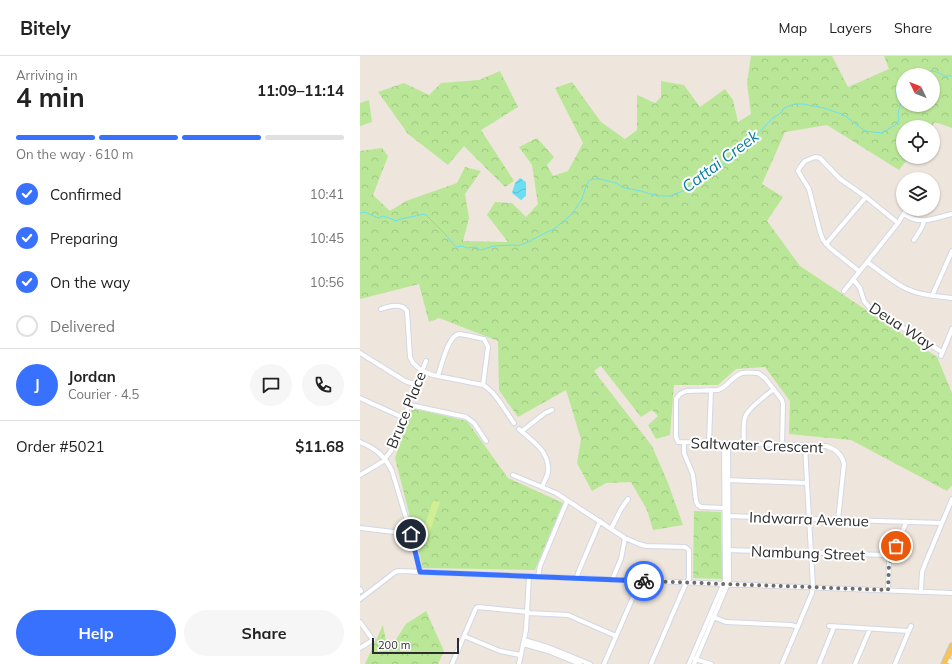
<!DOCTYPE html>
<html lang="en">
<head>
<meta charset="utf-8">
<style>
	body { margin:0; font-family:Mulish,sans-serif; background:#f6f6f6; color:#222; height:100vh; display:flex; flex-direction:column; font-size:15px; white-space:nowrap }
	* { box-sizing:border-box; margin:0 }
	p { font-size:13px; color:#767676 }
	.icon { flex:none; width:22px; height:22px; fill:none; stroke:currentColor; stroke-width:2; stroke-linecap:round; stroke-linejoin:round }
	.map { position:relative; flex:1; overflow:hidden }
	.panel { display:flex; flex-direction:column; background:#fff; width:360px }
	.panel>* { flex:none }
	.needle { width:26px; rotate:313deg }
	.buttons { position:absolute; left:536px; top:12px; display:grid; gap:8px }
	.buttons a { display:grid; place-items:center; width:44px; height:44px; border-radius:50%; background:#fff; box-shadow:0 1px 3px #0004; font-size:20px }
	.scale { position:absolute; left:12px; bottom:10px; width:87px; box-sizing:border-box; padding-left:4px; border:2px solid #2b2b2b; border-top:0; font-size:11px; line-height:14px; white-space:nowrap; color:#2b2b2b; -webkit-text-stroke:3px #fff; paint-order:stroke }
	.pin { position:absolute; display:grid; place-items:center; width:34px; height:34px; color:#fff; margin:-17px; border:2px solid #fff; border-radius:50%; box-shadow:0 1px 4px #0007 }
	.courier { position:absolute; display:grid; place-items:center; width:40px; height:40px; margin:-20px; border:3px solid #3971ff; border-radius:50%; background:#fff; color:#222; box-shadow:0 1px 5px #0007 }
	.headline em { font-style:normal; font-weight:700 }
	.headline div { display:flex; flex-direction:column-reverse }
	.headline { display:flex; align-items:center; justify-content:space-between; height:68px; padding:0 16px }
	h1 { font-size:26px; font-weight:700; line-height:30px }
	.bar { display:grid; grid-template-columns:repeat(4,1fr); gap:6px 4px; align-content:center; height:48px; padding:0 16px }
	.bar i { height:5px; border-radius:3px; background:#e0e0e0 }
	.bar .selected { background:#3971ff }
	.bar p { grid-column:span 4 }
	.line { display:flex; align-items:center; gap:10px; padding:0 16px; border-top:1px solid #e0e0e0 }
	.line div { flex:1 }
	.round { display:grid; place-items:center; flex:none; width:42px; height:42px; border-radius:21px; background:#f6f6f6 }
	ol { padding:0 16px; list-style:none }
	li { display:flex; align-items:center; gap:12px; height:44px }
	li p { margin-inline-start:auto }
	li .icon { padding:4px; border-radius:50%; background:#3971ff; color:#fff; stroke-width:4 }
	li:last-child { color:#767676 }
	li i { width:22px; height:22px; border:2px solid #e0e0e0; border-radius:50% }
	.button { display:flex; gap:8px; margin-top:auto; padding:8px 16px }
	.button a { flex:1; height:46px; border-radius:24px; background:#3971ff; color:#fff; font-size:16px; font-weight:700; line-height:46px; text-align:center }
	.button a+a { background:#f6f6f6; color:#222 }
	header { display:flex; align-items:center; gap:24px; box-sizing:border-box; height:56px; padding:0 20px; background:#fff; border-bottom:1px solid #e0e0e0 }
	header strong { font-size:19px }
	nav { display:flex; gap:22px; margin-inline-start:auto; font-size:14px }
	main { display:flex; flex:1; min-height:0 }
	.map>svg:first-child { display:block }
</style>
</head>
<body>
<header>
<strong>Bitely</strong>
<nav><a>Map</a><a>Layers</a><a>Share</a></nav>
</header>
<main>
<section class="panel">
<div class="headline"><div><h1>4 min</h1><p>Arriving in</p></div><em>11:09–11:14</em></div>
<div class="bar"><i class="selected"></i><i class="selected"></i><i class="selected"></i><i></i><p>On the way · 610 m</p></div>
<ol>
<li><svg class="icon" aria-label="check" viewBox="0 0 24 24"><path d="M5 12l5 5 9-10"/></svg>Confirmed<p>10:41</p></li>
<li><svg class="icon" aria-label="check" viewBox="0 0 24 24"><path d="M5 12l5 5 9-10"/></svg>Preparing<p>10:45</p></li>
<li><svg class="icon" aria-label="check" viewBox="0 0 24 24"><path d="M5 12l5 5 9-10"/></svg>On the way<p>10:56</p></li>
<li><i></i>Delivered</li>
</ol>
<div class="line" style="height:72px"><b class="round" style="background:#3971ff;color:#fff">J</b><div><b>Jordan</b><p>Courier · 4.5</p></div><a class="round"><svg class="icon" aria-label="chat" viewBox="0 0 24 24"><path d="M4 5h16v11H9l-5 4z"/></svg></a><a class="round"><svg class="icon" aria-label="phone" viewBox="0 0 24 24"><path d="M5 4h4l2 5-3 2q2 4 5 5l2-3 5 2v4C11 20 4 13 5 4z"/></svg></a></div>
<div class="line" style="height:52px"><div>Order #5021</div><b>$11.68</b></div>
<div class="button"><a>Help</a><a>Share</a></div>
</section>
<div class="map">
<svg width="592" height="608" viewBox="0 0 592 608">
	<defs>
		<pattern id="forest-crowns" width="20" height="18" patternUnits="userSpaceOnUse"><rect width="20" height="18" fill="#bae797"/><path d="M2 6a3 3 0 1 1 6 0M12 15a3 3 0 1 1 6 0" fill="none" stroke="#a0c682"/></pattern>
		<pattern id="water-waves" width="16" height="10" patternUnits="userSpaceOnUse"><rect width="16" height="10" fill="#6bdef4"/><path d="M0 5q4-4 8 0t8 0" fill="none" stroke="#5dbfd1"/></pattern>
	</defs>
	<rect width="100%" height="100%" fill="#eee5dd"/>
	<path fill="url(#forest-crowns)" fill-rule="evenodd" d="M391,0H472L488,31L529,13L524,0H592V72L575,66L571,71H543V101H549L539,114L467,69L425,76L402,128L423,141L407,165L440,210L577,301L592,337V429L587,435L491,384L429,378L430,345L405,311L376,313L358,329H314L310,379L296,383L288,369L298,360L292,354L281,361L241,310L234,315L292,390L308,427L323,469L293,474L287,454L271,426L246,427L232,435L217,407L221,383L206,334L158,361L139,334L138,285L79,262L69,266L59,228L0,243V95L22,92L28,100L13,139L30,155L46,145L97,127L105,111L121,115L105,138L109,162L103,185L148,186L127,159L135,146L152,147L166,161L178,148L172,109L159,91L177,82L194,101L187,109L193,120L208,115L223,87L195,32L212,26L241,66L265,83L277,74V39L295,47L301,41V25L324,29L340,51L365,33L373,44L378,66L391,58L387,27ZM543,19H573V49H543Z
		M140,15L158,51L121,74L154,125L145,131L104,90L88,109L48,78L18,36L44,27L69,39L81,27L119,24Z
		M9,44L12,66L0,70V47Z
		M52,352L107,365L148,422L203,447L175,514L63,512L35,402Z
		M334,455L361,456L362,523L333,522Z
		M66,555L84,595L78,608H5L23,569L28,596L46,568Z"/>
	<path fill="#d1ef92" d="M73,444L80,446L68,481L62,479Z"/>
	<path fill="url(#water-waves)" d="M160,122L166,126V140L161,144L152,137L155,127Z"/>
	<g fill="none" stroke-linecap="round" stroke-linejoin="round">
		<path stroke="#6bdef4" stroke-width="1" d="M551,19L559,17L572,15L577,16L584,20H592
			M0,157L5,156L18,162L23,160L32,163L35,165C44,161 54,161 64,158L67,160L86,179L93,188L97,191L102,190L107,192L115,191L121,194L134,190L153,189L157,190L166,187L185,177L194,173L212,158L222,143L226,130L229,125L233,123H240L256,127L265,132L281,135L290,138L300,140H310L323,135L335,124L349,117L365,107L382,91L386,90L413,62L422,56L423,53L426,51L435,48H443L464,52L484,59L505,75L522,77L538,67L539,63L538,57L541,46C540,44 538,42 537,40C535,34 538,28 543,25"/>
		<g stroke="#d2d7e5" stroke-width="6">
			<path id="minor" d="M544,158C561,170 574,162 592,158
				M554,184L562,171L564,165
				M466,188L506,141
				M507,206C519,214 530,224 543,231C558,239 575,240 592,242
				M499,215L470,192L463,184L460,176L449,133L438,115L440,111L445,105L455,101L460,102L480,123L506,141L538,167
				M493,223L500,232L504,245L509,251L582,296
				M484,235L538,167L546,154
				M572,240L592,195
				M21,253C29,250 42,247 47,255L50,301L53,307L62,315L73,319L123,329C136,336 145,355 154,367
				M0,297L45,325L57,329
				M581,300L592,273
				M78,320C81,311 88,279 99,278C103,278 119,282 124,283L128,291L123,329
				M0,342L44,362
				M50,349L106,361L114,367L126,385
				M159,373C172,385 190,395 188,416C187,421 184,426 182,431
				M162,375L185,357L192,354
				M0,386C15,392 25,400 32,415L51,478L60,515
				M349,386L351,334
				M324,387V397L333,419L336,445L338,449L341,451L365,452
				M384,388C384,379 382,367 386,359C390,352 406,339 414,333
				M422,389L423,348L422,344L405,322L398,317C393,317 387,316 382,317C372,320 368,331 358,334L326,335L320,338L316,343V381L318,386L466,390C476,393 482,398 484,408L478,464
				M0,419L22,406L31,395L66,305
				M153,419L196,437L265,482L279,488L286,490L325,491L329,494V523L326,527L291,608
				M366,424L447,427
				M367,460L582,467
				M0,472L51,478
				M251,473L261,453L268,443
				M368,494L524,499L531,502
				M178,521L180,510L207,445
				M217,522L218,517L240,465
				M252,524L261,503L265,482
				M0,533L1,535
				M528,534L529,507L546,467
				M561,535L562,516L565,508L592,443
				M0,543L30,520L35,516L39,515L592,537
				M168,557L208,559L256,580
				M353,561L366,566L431,569L438,571
				M0,566L13,584L0,592
				M469,570L549,575
				M104,580L140,595L160,599
				M164,584L188,591L230,608
				M163,588L188,595L220,608
				M335,603L351,608
				M586,604L592,606
				M92,608L116,552L118,551L168,556
				M159,608L166,574L169,520
				M244,608L280,525
				M329,608L365,524L364,387
				M334,608L369,525L368,387
				M422,608L452,537L453,531L447,427L445,389
				M459,608L474,571
				M495,608L510,573
				M535,608L551,570"/>
		</g>
		<g stroke="#c8c8c8" stroke-width="7">
			<path id="major" d="M584,608L592,590"/>
		</g>
		<use href="#minor" stroke="#fff" stroke-width="4"/>
		<use href="#major" stroke="#f7c258" stroke-width="5"/>
	</g>
	<g fill="none" stroke-linecap="round" stroke-linejoin="round">
		<path stroke="#6f6c69" stroke-width="4" stroke-dasharray="0 7.2" d="M284,525L528,534L529,508L536,490"/>
		<path stroke="#3971ff" stroke-width="5" d="M51,478L60,516L284,525"/>
	</g>
	<g text-anchor="middle" dominant-baseline="central" stroke-width="4" stroke-linejoin="round" paint-order="stroke">
		<g font-size="15" fill="#2b2b2b" stroke="#fff">
			<text transform="translate(542 270) rotate(33)">Deua Way</text>
			<text transform="translate(46 354) rotate(-68)">Bruce Place</text>
			<text transform="translate(397 389) rotate(2)">Saltwater Crescent</text>
			<text transform="translate(449 463) rotate(2)">Indwarra Avenue</text>
			<text transform="translate(448 497) rotate(2)">Nambung Street</text>
		</g>
		<g font-size="16" font-style="italic" fill="#077da4" stroke="#fff">
			<text transform="translate(360 105) rotate(-37)">Cattai Creek</text>
		</g>
	</g>
</svg>
<div class="buttons">
<a><svg class="needle" viewBox="-14 -14 28 28"><path d="M0-13l5 13h-10z" fill="#e53935"/><path d="M0 13l5-13h-10z" fill="#767676"/></svg></a>
<a><svg class="icon" aria-label="locate" viewBox="0 0 24 24"><circle cx="12" cy="12" r="6"/><path d="M12 2v4M12 18v4M2 12h4M18 12h4"/></svg></a>
<a><svg class="icon" aria-label="layers" viewBox="0 0 24 24"><path d="M12 4l9 5-9 5-9-5zM3 14l9 5 9-5"/></svg></a>
</div>
<div class="scale">200 m</div>
<div class="pin" style="left:536px;top:490px;background:#ea580c"><svg class="icon" aria-label="bag" viewBox="0 0 24 24"><path d="M5 8h14l-1 12H6zM9 8a3 3 0 0 1 6 0"/></svg></div>
<div class="pin" style="left:51px;top:478px;background:#1f2937"><svg class="icon" aria-label="home" viewBox="0 0 24 24"><path d="M3 11l9-7 9 7M6 9v11h12V9"/></svg></div>
<div class="courier" style="left:284px;top:525px"><svg class="icon" aria-label="bike" viewBox="0 0 24 24"><circle cx="6" cy="16" r="4"/><circle cx="18" cy="16" r="4"/><path d="M6 16l4-8h5l3 8M10 8l3 8H6M13 5h3"/></svg></div>
</div>
</main>
</body>
</html>
